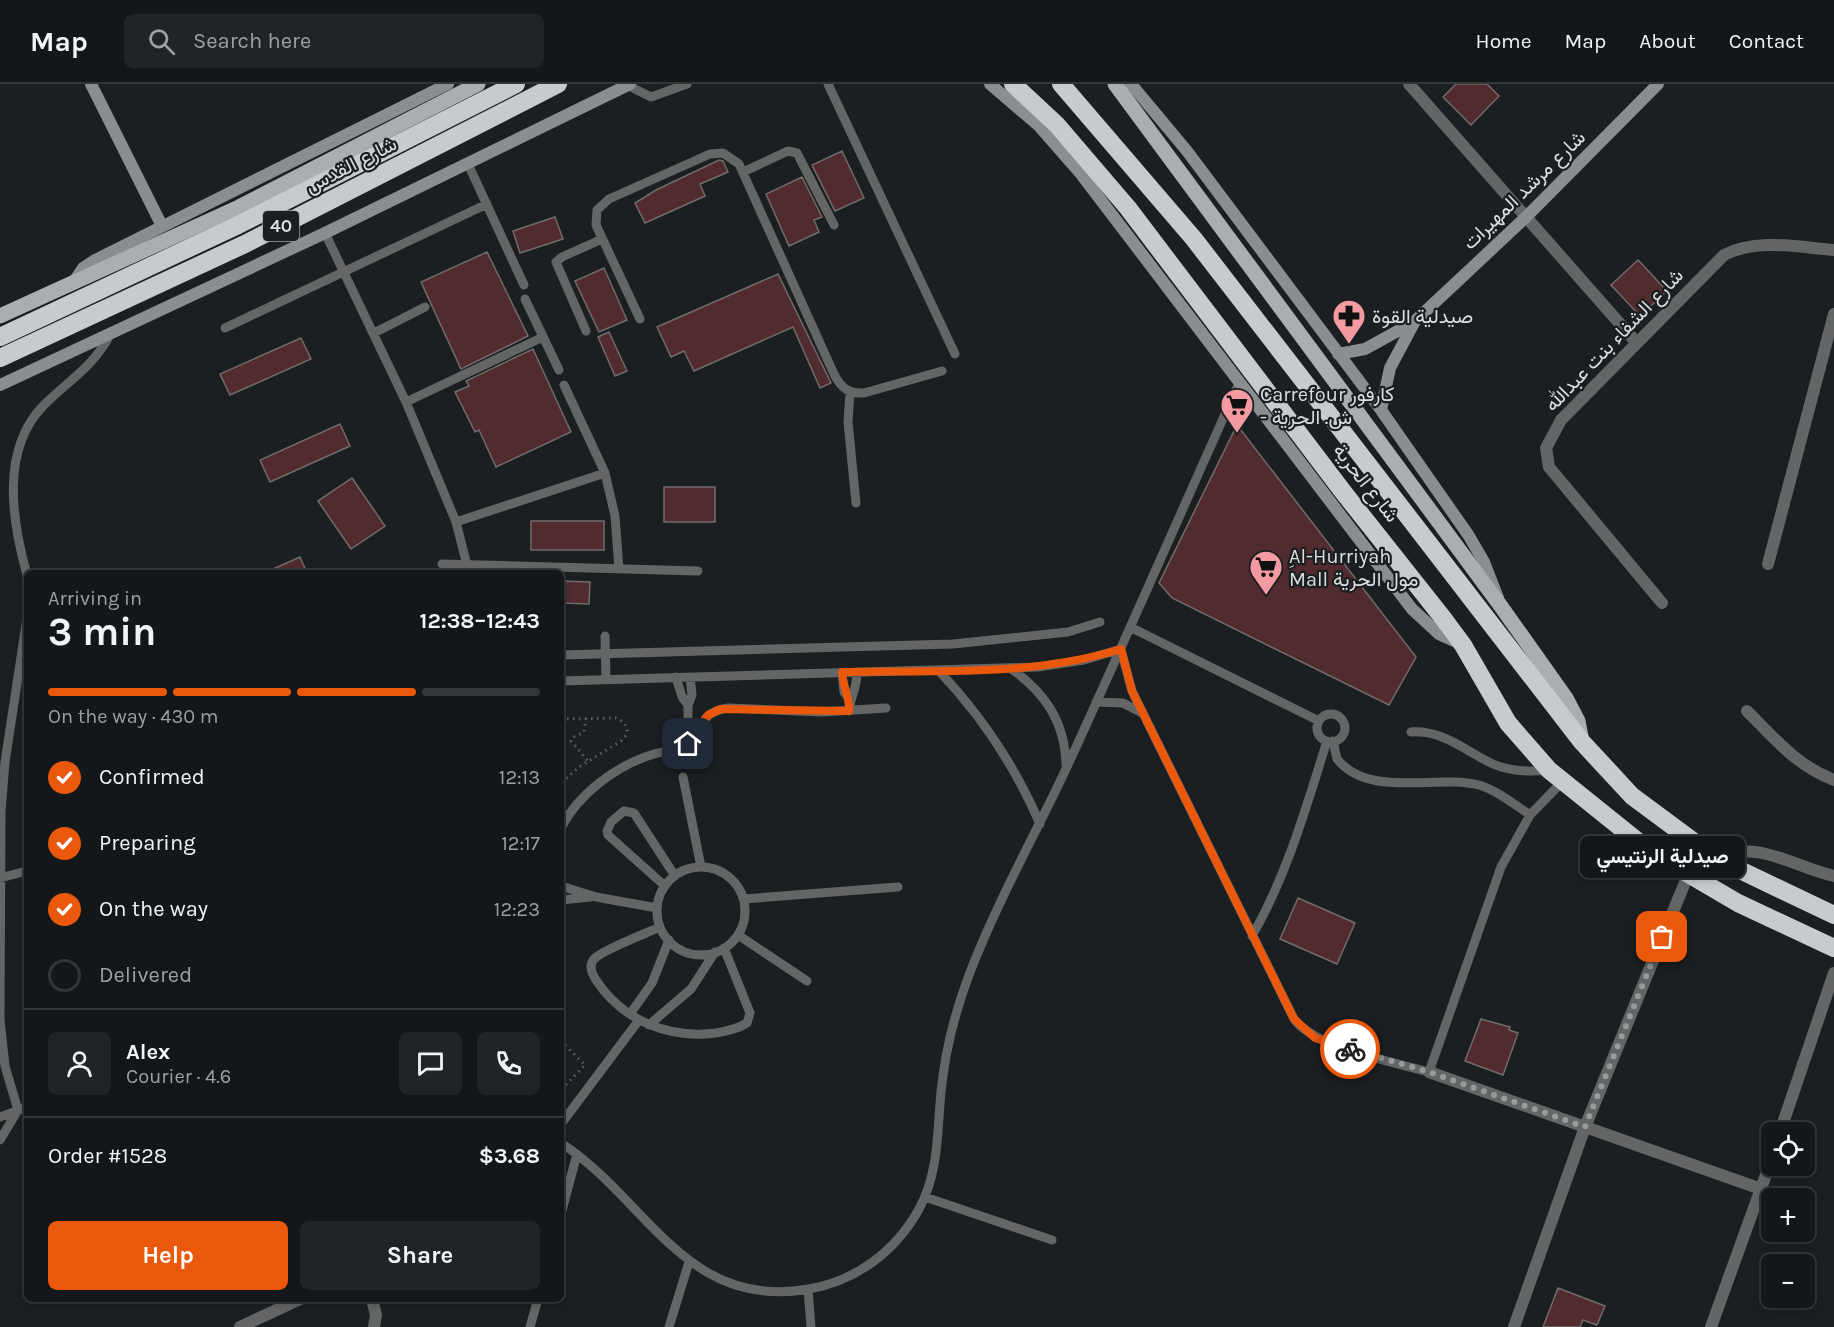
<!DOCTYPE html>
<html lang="en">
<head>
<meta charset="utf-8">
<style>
	body { margin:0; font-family:Karla,Vazirmatn,sans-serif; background:#212426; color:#f1f3f6; height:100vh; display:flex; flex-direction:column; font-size:22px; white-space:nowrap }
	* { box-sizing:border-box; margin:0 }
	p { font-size:20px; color:#9d9fa2 }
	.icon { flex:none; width:33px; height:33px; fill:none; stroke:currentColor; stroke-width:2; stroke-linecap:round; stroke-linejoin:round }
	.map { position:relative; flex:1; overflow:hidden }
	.sheet { position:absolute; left:24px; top:486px; width:540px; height:732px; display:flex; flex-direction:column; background:#141719; border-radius:9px; box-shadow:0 3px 9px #0003,0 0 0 2px #333638 }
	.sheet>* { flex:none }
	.buttons { position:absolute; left:1761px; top:1038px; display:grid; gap:12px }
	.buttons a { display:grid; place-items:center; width:54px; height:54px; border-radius:9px; background:#141719; box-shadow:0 3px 9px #0003,0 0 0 2px #333638; font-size:30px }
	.pin { position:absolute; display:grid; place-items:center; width:51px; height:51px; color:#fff; margin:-26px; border-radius:12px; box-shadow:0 3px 9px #0006 }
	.courier { position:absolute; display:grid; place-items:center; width:60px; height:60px; margin:-30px; border:4px solid #ea580c; border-radius:50%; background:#fff; color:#222; box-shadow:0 2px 8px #0007 }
	.bubble { position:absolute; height:42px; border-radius:9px; background:#141719; box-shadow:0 3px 9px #0003,0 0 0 2px #333638; font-size:20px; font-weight:700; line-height:42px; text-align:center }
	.overview em { font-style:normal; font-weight:700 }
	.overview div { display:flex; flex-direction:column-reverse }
	.overview { display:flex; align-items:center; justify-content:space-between; height:102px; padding:0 24px }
	h1 { font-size:39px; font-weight:700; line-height:45px }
	.bar { display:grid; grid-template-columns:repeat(4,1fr); gap:9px 6px; align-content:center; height:72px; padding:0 24px }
	.bar i { height:8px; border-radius:4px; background:#333638 }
	.bar .on { background:#ea580c }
	.bar p { grid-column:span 4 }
	.line { display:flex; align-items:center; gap:15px; padding:0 24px; border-top:2px solid #333638 }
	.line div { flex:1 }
	.round { display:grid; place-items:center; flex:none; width:63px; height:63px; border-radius:9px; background:#212426 }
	ol { padding:0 24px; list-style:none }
	li { display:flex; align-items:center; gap:18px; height:66px }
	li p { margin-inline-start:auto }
	li .icon { padding:6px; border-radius:50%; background:#ea580c; color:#fff; stroke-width:4 }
	li:last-child { color:#9d9fa2 }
	li i { width:33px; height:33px; border:3px solid #333638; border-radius:50% }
	.primary-button { display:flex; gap:12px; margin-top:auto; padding:12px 24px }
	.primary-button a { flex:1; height:69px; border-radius:9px; background:#ea580c; color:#fff; font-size:24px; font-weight:700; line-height:69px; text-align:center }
	.primary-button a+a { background:#212426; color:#f1f3f6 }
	header { display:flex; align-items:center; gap:36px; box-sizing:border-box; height:84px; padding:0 30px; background:#141719; border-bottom:2px solid #333638 }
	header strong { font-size:28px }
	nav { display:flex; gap:33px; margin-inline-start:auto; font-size:21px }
	.search { width:420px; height:54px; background:#212426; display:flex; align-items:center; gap:15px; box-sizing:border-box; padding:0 21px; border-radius:9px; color:#9d9fa2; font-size:22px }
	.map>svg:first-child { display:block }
</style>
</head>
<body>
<header>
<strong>Map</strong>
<div class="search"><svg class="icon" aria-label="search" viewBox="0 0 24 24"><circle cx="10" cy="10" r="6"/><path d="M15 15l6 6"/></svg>Search here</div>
<nav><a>Home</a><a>Map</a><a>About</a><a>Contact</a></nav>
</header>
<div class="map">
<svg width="1834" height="1243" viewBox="0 0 1834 1243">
	<rect width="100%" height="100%" fill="#1b1f21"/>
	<path fill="#512b2e" stroke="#716c6c" stroke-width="1.5" d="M1456,0H1487L1499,12L1471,41L1443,13Z
		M842,67L864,114L835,127L812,81Z
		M719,76L723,77L728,88L700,100L705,112L645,139L635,119L656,106Z
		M802,93L822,133L814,136L819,148L789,162L766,110Z
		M555,133L563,155L520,169L513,147Z
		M487,168L528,252L461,285L421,198Z
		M1638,176L1667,207L1640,232L1611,201Z
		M604,184L627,236L599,248L575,197Z
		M778,190L831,299L820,304L793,243L694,287L684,267L671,273L657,243Z
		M609,248L627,287L615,292L598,253Z
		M301,254L311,275L230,311L220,290Z
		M533,265L571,348L496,383L479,346L475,348L455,308L469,302L466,297Z
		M340,340L350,362L270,398L260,376Z
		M1237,341L1416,573L1389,621L1172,514L1159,499Z
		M352,394L385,442L351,465L318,417Z
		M664,403H715V438H664Z
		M531,437H604V466H531Z
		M300,473L307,489H264Z
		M561,497L590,498L589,520L561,519Z
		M1298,814L1355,839L1337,880L1280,855Z
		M1481,935L1510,943L1509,946L1518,949L1503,991L1465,977Z
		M1558,1204L1605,1222L1597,1241L1583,1236L1580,1243H1543Z"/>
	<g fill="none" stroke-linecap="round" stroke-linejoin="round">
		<path stroke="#5c6062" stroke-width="3" stroke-dasharray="1.5 4.5" stroke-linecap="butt" d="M586,634L584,648L574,653L571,657L588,677
			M561,635L616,634C628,639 631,648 621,657L579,683L561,699
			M561,957L585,981L561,1006"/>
		<path stroke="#646666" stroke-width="9" d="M828,0L955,270
			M627,1L651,13L687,0
			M468,80L524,201
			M743,88L788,67L797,69L834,141
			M325,149L406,318L456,438L469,489
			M525,215L559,286
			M640,235L596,141L597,126L609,115L710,70L723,69L739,80L834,290C841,304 849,310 864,309L942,287
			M225,244L487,120
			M586,247L556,178L562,173L602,155
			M374,249L425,223
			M564,301L605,389L615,432L619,485
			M850,308L848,338L856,419
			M406,318L543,253
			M456,438L605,389
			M442,480L698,487
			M27,491C12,437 0,365 44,321C69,296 92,284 110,251
			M1130,543L1319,637
			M605,552L606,595
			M1121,566L1132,607L1294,935C1315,964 1394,978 1429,988L1501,783L1530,731L1562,698
			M561,571L953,560L1068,548L1100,538
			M1010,584C1045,608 1065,638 1066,681
			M938,586C982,632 1015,682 1040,740
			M842,589L844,608L850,616
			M676,593L682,613L688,621
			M561,597L1038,583L1084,576L1121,565
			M1096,618L1123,619L1142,629
			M849,627C850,613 857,606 857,588
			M1317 644a14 14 0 1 1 28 0a14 14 0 1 1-28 0Z
			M1411,648C1444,646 1465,667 1493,680C1511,688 1531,688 1549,686
			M1333,657L1337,675C1369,715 1436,690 1479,701C1498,707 1514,720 1530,731
			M688,660V621L692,611L690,593
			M683,693L701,783
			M561,744C578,710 617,681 654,670C664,667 676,668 685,662C704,649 697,628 728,624L822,628L886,624
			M657 827a44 44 0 1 1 88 0a44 44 0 1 1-88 0Z
			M0,794L27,787
			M561,802L596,813L657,824
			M665,802L608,751L607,747L611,738L624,727L634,729L675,792
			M744,815L898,803
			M561,816L590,813
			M660,843C647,849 602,866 594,875C588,882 592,890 596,896C623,937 669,955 716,949C727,947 738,945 747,939L750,929L724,864
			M738,851L807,897
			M1252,852C1287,791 1306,724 1327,657
			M630,930L652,899L669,856
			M649,941L691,905L715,868
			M0,1033L27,1023
			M561,1040L639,936
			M0,1056L18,1026L5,982L0,936L1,728L5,678L27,534
			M561,1059C647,1115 686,1227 809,1205C856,1197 896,1167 919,1125C939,1088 937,1049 941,1008C945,968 955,928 969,891C996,820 1034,753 1066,685C1125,557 1181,428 1239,299
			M925,1113L1052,1156
			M561,1130L577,1070
			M808,1205L811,1243
			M530,1243L538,1215
			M669,1243L689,1178"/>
		<path stroke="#646666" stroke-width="12" d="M1409,0L1636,258
			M1768,480L1834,230
			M1662,519L1549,383L1546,364L1561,336L1724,171C1757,154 1797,163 1834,166
			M1747,627C1774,654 1797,682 1834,696
			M1717,775C1757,754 1793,783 1834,792
			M1429,988L1761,1105
			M1780,1048L1834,889
			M372,1215L376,1231L374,1243
			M240,1243L300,1215
			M1514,1243L1585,1043L1688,791
			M1711,1243L1772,1074"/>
		<path stroke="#8b8e90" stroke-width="12" d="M91,0L162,142
			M990,0L1039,42L1081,90L1412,525L1439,550L1461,560
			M1131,0L1187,67L1381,326L1469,452L1484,478L1498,514
			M73,199L83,184L95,176L448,0
			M1338,270L1365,265L1414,238L1525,134L1658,0
			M0,301L325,149L630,0
			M1381,326L1390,284L1414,239"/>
		<path stroke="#aaaeb0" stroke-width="15" d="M1115,0L1500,521L1566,614L1578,637L1582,658
			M0,232L239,123L478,0"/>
		<path stroke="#c6cbcd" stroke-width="18" d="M1013,0L1057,41L1128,124L1344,409L1443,534L1463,561L1508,639L1549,686L1651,768L1738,819L1834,864
			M1061,0L1194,155L1582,658L1632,712L1717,775L1834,831
			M0,253L238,141L516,0
			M0,274L245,160L558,0"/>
	</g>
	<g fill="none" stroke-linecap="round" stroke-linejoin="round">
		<path stroke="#989b9c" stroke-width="6" stroke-dasharray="0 10.8" d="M1350,965L1429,988L1585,1043L1662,853"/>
		<path stroke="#ea580c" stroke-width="8" d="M688,660L708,631L721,625L849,627C850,614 843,603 842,588C935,586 1031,593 1121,565L1132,607L1294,935L1315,954L1350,965"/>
	</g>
	<defs>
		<g id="pharmacy-pin" transform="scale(1.725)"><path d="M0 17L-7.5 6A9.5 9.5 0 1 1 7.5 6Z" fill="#f49aa1" stroke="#1b1f21"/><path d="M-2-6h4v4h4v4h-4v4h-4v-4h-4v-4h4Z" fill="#111"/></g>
		<g id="supermarket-pin" transform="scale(1.725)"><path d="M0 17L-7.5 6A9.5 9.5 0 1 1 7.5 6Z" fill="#f49aa1" stroke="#1b1f21"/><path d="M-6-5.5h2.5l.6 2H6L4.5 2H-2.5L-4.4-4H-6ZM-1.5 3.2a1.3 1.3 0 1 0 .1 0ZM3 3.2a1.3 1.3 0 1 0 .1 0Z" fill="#111"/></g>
	</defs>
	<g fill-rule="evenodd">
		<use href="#pharmacy-pin" x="1349" y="232"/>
		<use href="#supermarket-pin" x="1237" y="321"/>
		<use href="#supermarket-pin" x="1266" y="483"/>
	</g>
	<g text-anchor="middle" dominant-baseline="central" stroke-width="4.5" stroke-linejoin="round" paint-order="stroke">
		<rect fill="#1b1f21" stroke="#a1a5a6" stroke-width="1.5" x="263" y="127" width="36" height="30" rx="4.5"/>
		<g font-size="18" font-weight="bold" fill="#dbdedf">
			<text x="281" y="142">40</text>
		</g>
		<g font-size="20" fill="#dbdedf" stroke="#1b1f21">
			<text transform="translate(351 81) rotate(-27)">شارع القدس</text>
			<text transform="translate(1524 106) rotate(-44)">شارع مرشد المهيرات</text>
			<text transform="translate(1614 256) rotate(-46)">شارع الشفاء بنت عبدالله</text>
			<text transform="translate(1366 399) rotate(52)">شارع الحرية</text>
		</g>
		<g font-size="20" fill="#dbdedf" stroke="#1b1f21" text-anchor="start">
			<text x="1372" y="232">صيدلية القوة</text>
			<text x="1260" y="310">Carrefour كارفور<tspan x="1260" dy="23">- ش. الحرية</tspan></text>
			<text x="1289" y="472">ِAl-Hurriyah<tspan x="1289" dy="23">Mall مول الحرية</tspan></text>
		</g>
	</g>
</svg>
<div class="buttons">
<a><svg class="icon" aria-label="locate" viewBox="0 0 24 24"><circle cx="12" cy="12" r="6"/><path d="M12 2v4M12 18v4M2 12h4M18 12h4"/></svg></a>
<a>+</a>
<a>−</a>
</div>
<div class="pin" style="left:1662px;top:853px;background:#ea580c"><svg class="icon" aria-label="bag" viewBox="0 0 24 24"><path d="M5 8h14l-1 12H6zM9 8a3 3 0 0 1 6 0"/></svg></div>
<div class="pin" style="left:688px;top:660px;background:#1f2937"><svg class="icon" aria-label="home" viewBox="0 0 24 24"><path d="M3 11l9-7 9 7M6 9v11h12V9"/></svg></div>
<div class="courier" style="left:1350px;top:965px"><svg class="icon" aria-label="bike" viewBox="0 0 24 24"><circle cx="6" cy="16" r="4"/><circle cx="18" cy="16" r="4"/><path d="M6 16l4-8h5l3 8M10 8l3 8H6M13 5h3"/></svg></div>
<div class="bubble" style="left:1580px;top:752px;width:165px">صيدلية الرنتيسي</div>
<section class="sheet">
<div class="overview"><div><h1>3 min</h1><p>Arriving in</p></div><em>12:38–12:43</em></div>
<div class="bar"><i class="on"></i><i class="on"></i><i class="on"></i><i></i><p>On the way · 430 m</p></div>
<ol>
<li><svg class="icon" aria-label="check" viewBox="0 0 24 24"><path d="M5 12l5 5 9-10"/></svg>Confirmed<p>12:13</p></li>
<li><svg class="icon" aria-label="check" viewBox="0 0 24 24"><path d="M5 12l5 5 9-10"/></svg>Preparing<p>12:17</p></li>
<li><svg class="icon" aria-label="check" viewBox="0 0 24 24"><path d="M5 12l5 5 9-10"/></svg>On the way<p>12:23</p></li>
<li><i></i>Delivered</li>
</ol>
<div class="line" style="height:108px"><a class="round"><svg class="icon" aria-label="person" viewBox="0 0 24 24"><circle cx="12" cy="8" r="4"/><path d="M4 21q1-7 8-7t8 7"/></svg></a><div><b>Alex</b><p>Courier · 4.6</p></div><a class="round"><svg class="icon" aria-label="chat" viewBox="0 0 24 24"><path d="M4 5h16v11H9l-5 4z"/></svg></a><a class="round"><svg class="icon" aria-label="phone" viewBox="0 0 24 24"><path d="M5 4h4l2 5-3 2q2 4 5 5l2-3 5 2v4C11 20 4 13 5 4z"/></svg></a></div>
<div class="line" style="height:78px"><div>Order #1528</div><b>$3.68</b></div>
<div class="primary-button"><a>Help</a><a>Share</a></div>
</section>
</div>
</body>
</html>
